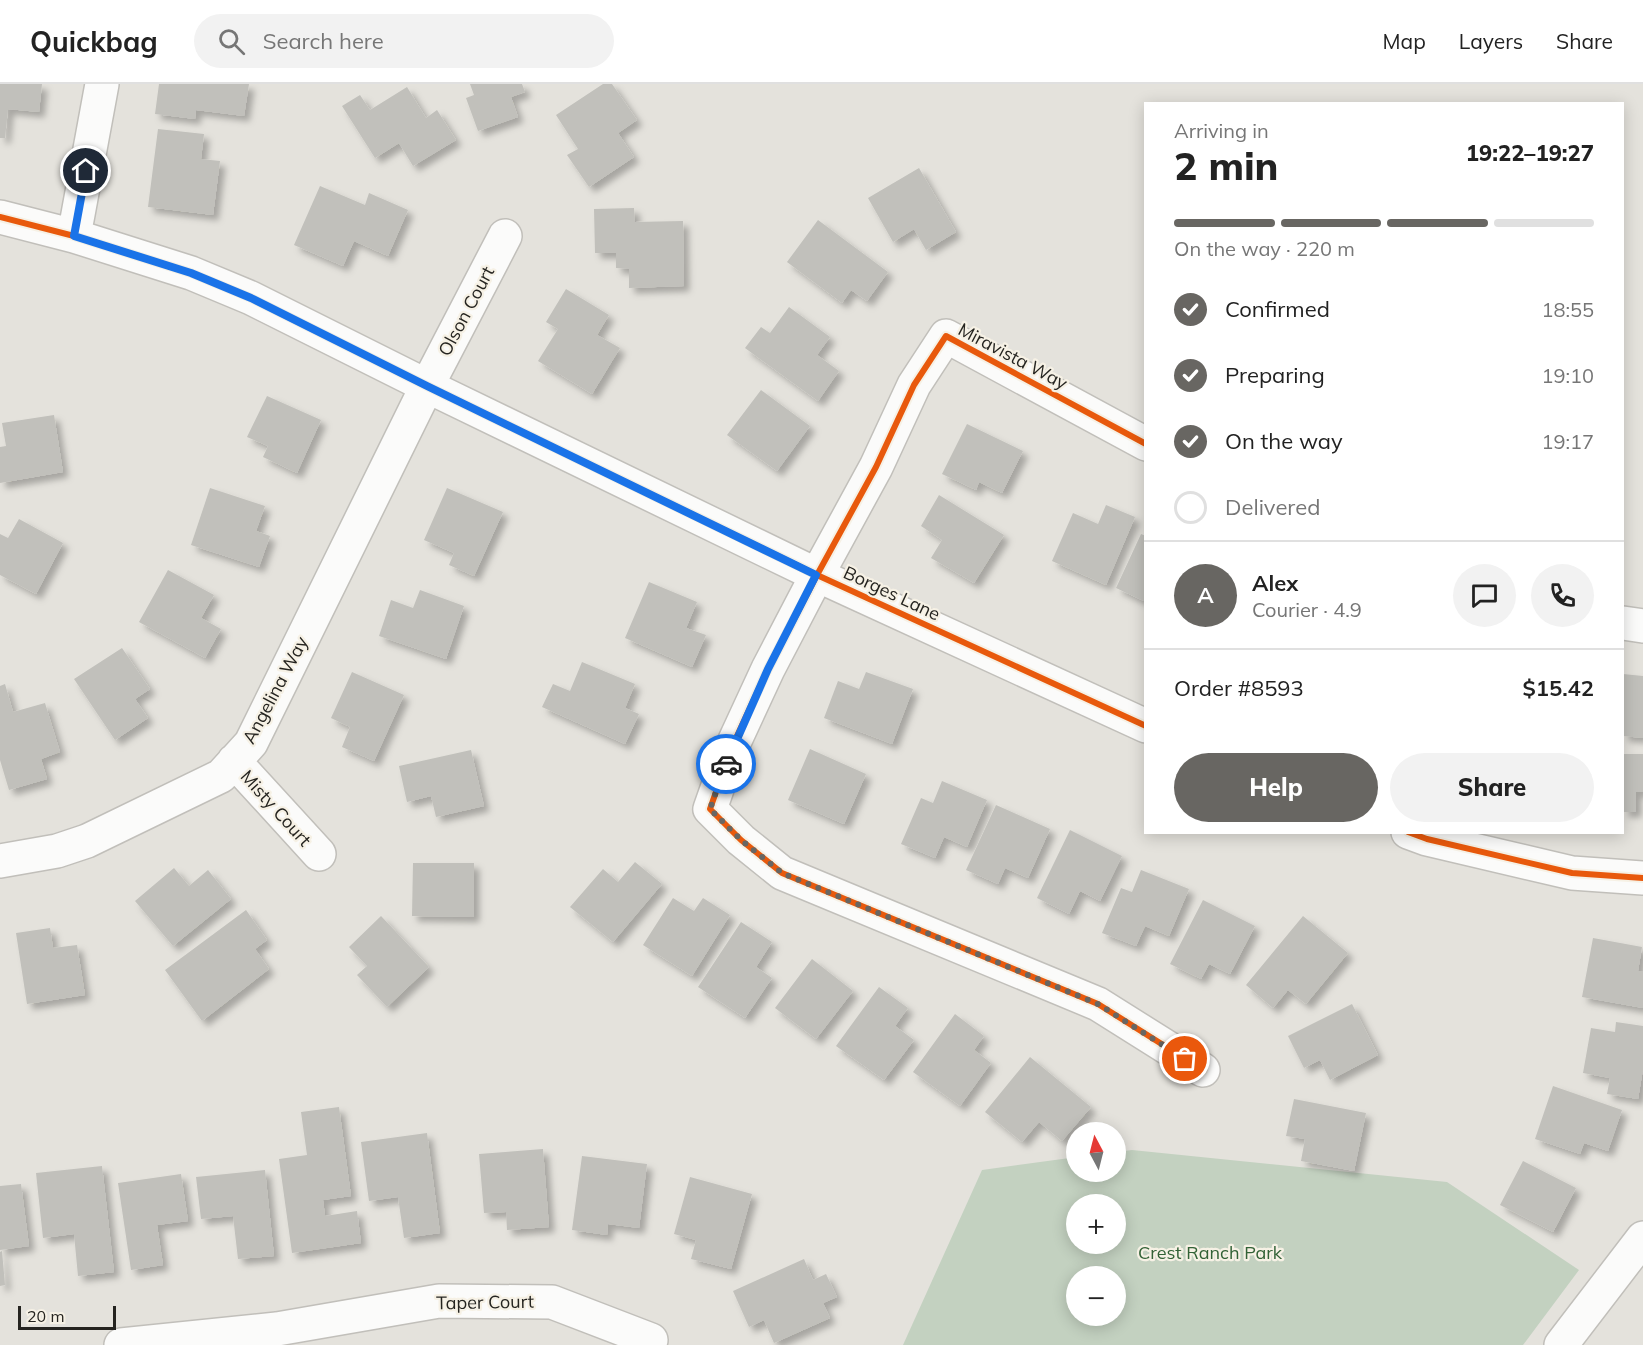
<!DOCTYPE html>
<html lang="en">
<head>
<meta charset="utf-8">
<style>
	body { margin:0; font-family:Mulish,sans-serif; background:#f2f2f2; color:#222; height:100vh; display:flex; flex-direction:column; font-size:22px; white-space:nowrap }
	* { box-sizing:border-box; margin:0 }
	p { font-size:20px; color:#767676 }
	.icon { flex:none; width:33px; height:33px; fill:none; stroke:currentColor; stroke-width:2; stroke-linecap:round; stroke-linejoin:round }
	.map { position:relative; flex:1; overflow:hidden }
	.sheet { position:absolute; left:1144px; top:18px; width:480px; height:732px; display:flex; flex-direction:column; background:#fff; border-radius:0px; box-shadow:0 3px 15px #0003 }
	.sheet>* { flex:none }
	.needle { width:39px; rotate:353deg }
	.controls { position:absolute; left:1066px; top:1038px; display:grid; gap:12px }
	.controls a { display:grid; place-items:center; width:60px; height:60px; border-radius:50%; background:#fff; box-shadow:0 3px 15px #0003; font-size:30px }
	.scale { position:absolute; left:18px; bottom:15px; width:98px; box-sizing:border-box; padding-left:6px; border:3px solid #252420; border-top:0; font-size:16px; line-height:21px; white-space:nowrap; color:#252420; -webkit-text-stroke:4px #f6f1e5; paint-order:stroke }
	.pin { position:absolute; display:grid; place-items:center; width:51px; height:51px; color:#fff; margin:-26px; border:3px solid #fff; border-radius:50%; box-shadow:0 2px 6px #0007 }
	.courier { position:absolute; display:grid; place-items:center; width:60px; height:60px; margin:-30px; border:4px solid #1a73e8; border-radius:50%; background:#fff; color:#222; box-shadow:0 2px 8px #0007 }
	.overview em { font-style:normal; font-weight:800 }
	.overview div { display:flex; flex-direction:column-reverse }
	.overview { display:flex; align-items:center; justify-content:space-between; height:102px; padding:0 30px }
	h1 { font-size:39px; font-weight:800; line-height:45px }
	.bar { display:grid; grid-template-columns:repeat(4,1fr); gap:9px 6px; align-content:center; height:72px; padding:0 30px }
	.bar i { height:8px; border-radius:4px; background:#e0e0e0 }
	.bar .selected { background:#686662 }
	.bar p { grid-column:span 4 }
	.line { display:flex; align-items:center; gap:15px; padding:0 30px; border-top:2px solid #e0e0e0 }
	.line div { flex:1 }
	.round { display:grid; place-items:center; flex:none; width:63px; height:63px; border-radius:32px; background:#f2f2f2 }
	ol { padding:0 30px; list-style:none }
	li { display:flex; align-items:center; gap:18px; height:66px }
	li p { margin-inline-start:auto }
	li .icon { padding:6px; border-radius:50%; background:#686662; color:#fff; stroke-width:4 }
	li:last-child { color:#767676 }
	li i { width:33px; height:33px; border:3px solid #e0e0e0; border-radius:50% }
	.button { display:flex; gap:12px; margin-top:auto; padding:12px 30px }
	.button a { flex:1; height:69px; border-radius:36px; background:#686662; color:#fff; font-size:24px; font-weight:800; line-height:69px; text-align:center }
	.button a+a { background:#f2f2f2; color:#222 }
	header { display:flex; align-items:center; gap:36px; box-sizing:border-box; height:84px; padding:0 30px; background:#fff; border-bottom:2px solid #e0e0e0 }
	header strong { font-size:28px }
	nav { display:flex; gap:33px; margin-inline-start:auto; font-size:21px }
	.search { width:420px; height:54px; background:#f2f2f2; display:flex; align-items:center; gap:15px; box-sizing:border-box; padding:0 21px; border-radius:33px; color:#767676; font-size:22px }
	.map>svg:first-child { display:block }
</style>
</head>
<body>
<header>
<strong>Quickbag</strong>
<div class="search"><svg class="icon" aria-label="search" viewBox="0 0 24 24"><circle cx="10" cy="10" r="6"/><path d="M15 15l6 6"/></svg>Search here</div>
<nav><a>Map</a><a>Layers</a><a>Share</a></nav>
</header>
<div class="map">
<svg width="1643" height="1261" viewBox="0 0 1643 1261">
	<defs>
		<filter id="shadow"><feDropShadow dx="5.5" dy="5.5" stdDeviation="3" flood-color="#0004"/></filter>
	</defs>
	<rect width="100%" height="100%" fill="#e4e2dc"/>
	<path fill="#c3d1c0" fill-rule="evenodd" d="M1132,1066L1447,1098L1579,1186L1523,1261H903L982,1086L1077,1073V1088H1116V1068ZM1077,1120H1116V1160H1077ZM1077,1192H1116V1232H1077Z"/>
	<path fill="#c1c0bb" filter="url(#shadow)" d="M0,0H42L39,28L8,25L5,54H0Z
		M159,0H249L244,32L196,26L195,35L155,30Z
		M470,0H522L525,8L511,13L518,33L478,47L466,14L474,11Z
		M603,0H612L637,36L618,49L634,73L589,103L567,71L578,65L556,31Z
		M407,3L426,34L437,26L456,56L413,82L399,59L375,74L342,22L360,11L370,26Z
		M158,45L204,50L201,75L220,77L213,131L148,123Z
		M919,84L956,148L926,166L914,145L893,158L868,114Z
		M320,102L365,121L369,109L408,126L388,172L354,157L343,182L294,161Z
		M634,124L635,138L683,137L684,202L629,204V185L616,184V169H595L594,125Z
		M818,136L888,188L867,217L851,206L842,219L787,178Z
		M566,205L609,231L597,251L620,264L592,310L538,277L558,245L546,238Z
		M789,223L830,253L817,271L839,287L818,317L745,264L761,243L770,249Z
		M761,306L810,342L777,387L727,351Z
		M267,312L321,336L297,389L263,373L268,362L247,353Z
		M54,331L63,388L0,399V363L6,362L2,339Z
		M967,340L1023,367L1002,409L979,398L976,406L942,390Z
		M210,404L265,422L256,447L270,452L259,483L191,461Z
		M447,404L503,428L474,492L449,481L454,469L424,456Z
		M939,411L1004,451L974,499L931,474L942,456L921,442Z
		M1106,421L1135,433L1106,501L1052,477L1073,429L1098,440Z
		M19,435L63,459L36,510L0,491V450L8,454Z
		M1141,450L1146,452V518L1116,504Z
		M168,486L214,511L201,534L221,545L205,574L139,538Z
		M649,498L697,518L686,544L706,551L692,583L625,554Z
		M420,506L464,522L446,575L379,552L391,516L413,524Z
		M122,564L150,605L135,615L148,634L115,656L74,595Z
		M582,578L635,600L625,624L639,630L625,660L542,623L553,600L570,607Z
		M352,588L404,611L374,677L342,663L350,643L331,634Z
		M866,588L913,605L892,660L824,634L838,597L859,605Z
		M1623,590L1643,592V654L1623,652Z
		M5,600L13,628L45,619L60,668L41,675L47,695L9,706L0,676V602Z
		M810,665L866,690L844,740L788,716Z
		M471,666L484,722L436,733L431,712L407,718L399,682Z
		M1623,670H1643V708H1636V728H1623Z
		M942,697L987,716L967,763L944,753L935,774L901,760L921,714L933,719Z
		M996,721L1050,745L1028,794L1005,784L998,800L966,786Z
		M1070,746L1122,772L1100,817L1080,807L1069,830L1037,814Z
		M635,778L662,800L613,858L570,823L603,785L618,798Z
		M413,779H474V833L412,832Z
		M174,784L189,802L208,786L231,815L173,862L135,817Z
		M1141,786L1189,805L1169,852L1145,842L1136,862L1102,849L1121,804L1132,808Z
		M673,814L694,827L703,814L730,831L692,892L643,861Z
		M1203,816L1255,842L1230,890L1209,880L1201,895L1170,880Z
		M246,826L267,856L255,865L269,885L202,937L165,886Z
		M381,832L429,883L387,923L357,891L367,882L349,863Z
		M1303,832L1348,869L1306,920L1288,906L1273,924L1246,901Z
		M741,838L772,858L756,883L772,894L745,934L698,903Z
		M50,844L53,864L77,861L85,911L27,920L16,849Z
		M1593,854L1642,863L1638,887H1643V924L1582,913Z
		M812,875L853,907L816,955L775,924Z
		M879,903L908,924L895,942L914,956L884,996L836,962Z
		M1352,920L1378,971L1330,996L1320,976L1304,984L1288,952Z
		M955,930L984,952L974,966L991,979L960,1022L913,988Z
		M1616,938L1643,942V985L1638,1015L1607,1010L1610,994L1583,989L1591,944L1615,948Z
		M1030,973L1091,1023L1062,1057L1039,1038L1022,1058L985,1028Z
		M1553,1002L1622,1026L1608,1067L1584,1059L1580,1070L1535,1055Z
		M1294,1015L1366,1029L1354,1087L1301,1077L1305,1055L1286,1052Z
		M339,1023L351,1112L323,1116L325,1132L357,1127L361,1159L292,1169L279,1075L307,1071L301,1028Z
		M427,1049L440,1149L404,1154L398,1113L369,1117L361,1058Z
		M543,1065L549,1143L507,1146L506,1128L484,1129L479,1070Z
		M582,1072L647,1080L639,1144L608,1140L607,1151L572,1146Z
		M1523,1077L1576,1104L1553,1148L1500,1121Z
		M102,1082L114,1188L78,1192L74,1150L43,1154L36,1089Z
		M265,1086L274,1172L238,1175L233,1132L201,1135L196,1093Z
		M181,1090L188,1137L157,1141L163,1181L131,1186L118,1099Z
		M690,1093L752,1110L731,1185L691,1175L696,1156L674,1150Z
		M21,1100L29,1162L0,1166V1102Z
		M2,1167L5,1201L0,1202V1168Z
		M804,1175L813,1196L826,1190L837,1213L823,1219L830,1234L774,1259L764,1236L749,1243L733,1207Z"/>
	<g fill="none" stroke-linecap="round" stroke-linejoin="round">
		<g stroke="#c1bfba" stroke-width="36">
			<path id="minor" d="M0,133L74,152L191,189L251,214L427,302L817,491L1146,642
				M74,152L102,0
				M1146,360L946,252L914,301L876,383L817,491L768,585L731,665L710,725L741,756L782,789L1098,920L1203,986
				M1623,539L1643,542
				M234,677L319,770
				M1408,748L1427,755L1572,789L1643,794
				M0,777L57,767L87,757L221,692L251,659L427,302L505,152
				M121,1261L277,1245L439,1217L552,1218L651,1256
				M1561,1261L1643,1154"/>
		</g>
		<use href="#minor" stroke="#fbfbfa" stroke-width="33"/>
		<g stroke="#f6f1e5" stroke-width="10">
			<path id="cycleway" d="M0,133L74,152L191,189L251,214L427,302L817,491L1146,642
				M1146,360L946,252L914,301L876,383L817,491L768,585L731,665L710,725L741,756L782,789L1098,920L1203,986
				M1408,748L1427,755L1572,789L1643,794"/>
		</g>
		<use href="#cycleway" stroke="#e8590c" stroke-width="6"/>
	</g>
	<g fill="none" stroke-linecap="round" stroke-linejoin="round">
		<path stroke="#686662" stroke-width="6" stroke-dasharray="0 10.8" d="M726,680L710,725L741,756L782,789L1098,920L1185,975"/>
		<path stroke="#1a73e8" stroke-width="8" d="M86,87L74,152L191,189L251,214L427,302L816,491L768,585L726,680"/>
	</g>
	<g text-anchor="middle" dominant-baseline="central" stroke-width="4.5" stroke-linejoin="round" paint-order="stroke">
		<g font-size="18" fill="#252420" stroke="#f6f1e5">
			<text transform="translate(466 227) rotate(-62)">Olson Court</text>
			<text transform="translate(1013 272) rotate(28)">Miravista Way</text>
			<text transform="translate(892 509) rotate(25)">Borges Lane</text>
			<text transform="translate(275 606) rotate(-62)">Angelina Way</text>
			<text transform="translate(276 724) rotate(48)">Misty Court</text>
			<text transform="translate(485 1218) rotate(-1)">Taper Court</text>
		</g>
		<g font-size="18" fill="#326236" stroke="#f6f1e5">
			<text x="1210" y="1168">Crest Ranch Park</text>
		</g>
	</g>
</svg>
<div class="controls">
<a><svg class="needle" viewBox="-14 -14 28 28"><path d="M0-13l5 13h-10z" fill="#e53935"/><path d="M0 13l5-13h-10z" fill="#767676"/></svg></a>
<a>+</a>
<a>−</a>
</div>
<div class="scale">20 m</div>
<div class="pin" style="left:1185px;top:975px;background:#ea580c"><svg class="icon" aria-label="bag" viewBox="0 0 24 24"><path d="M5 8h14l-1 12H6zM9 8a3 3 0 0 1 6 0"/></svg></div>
<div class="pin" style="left:86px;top:87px;background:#1f2937"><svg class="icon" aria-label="home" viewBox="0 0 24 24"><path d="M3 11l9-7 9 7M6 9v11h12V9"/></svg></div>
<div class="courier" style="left:726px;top:680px"><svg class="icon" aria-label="car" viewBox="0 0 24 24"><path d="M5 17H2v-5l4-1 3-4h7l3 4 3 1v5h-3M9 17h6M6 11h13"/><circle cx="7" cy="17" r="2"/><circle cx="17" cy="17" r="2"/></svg></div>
<section class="sheet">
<div class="overview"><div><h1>2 min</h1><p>Arriving in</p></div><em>19:22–19:27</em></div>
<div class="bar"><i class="selected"></i><i class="selected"></i><i class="selected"></i><i></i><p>On the way · 220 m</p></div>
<ol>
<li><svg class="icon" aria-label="check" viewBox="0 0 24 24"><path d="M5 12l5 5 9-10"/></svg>Confirmed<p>18:55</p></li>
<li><svg class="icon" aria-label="check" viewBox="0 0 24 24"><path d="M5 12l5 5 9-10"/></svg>Preparing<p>19:10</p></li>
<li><svg class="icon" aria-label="check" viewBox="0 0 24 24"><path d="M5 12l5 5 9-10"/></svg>On the way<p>19:17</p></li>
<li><i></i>Delivered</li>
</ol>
<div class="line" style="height:108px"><b class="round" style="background:#686662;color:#fff">A</b><div><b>Alex</b><p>Courier · 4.9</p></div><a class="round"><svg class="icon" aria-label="chat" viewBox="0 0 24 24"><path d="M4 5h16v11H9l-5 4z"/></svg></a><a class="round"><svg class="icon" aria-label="phone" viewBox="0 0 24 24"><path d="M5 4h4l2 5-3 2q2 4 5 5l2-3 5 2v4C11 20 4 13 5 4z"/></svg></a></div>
<div class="line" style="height:78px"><div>Order #8593</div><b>$15.42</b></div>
<div class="button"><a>Help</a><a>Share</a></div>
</section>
</div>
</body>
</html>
